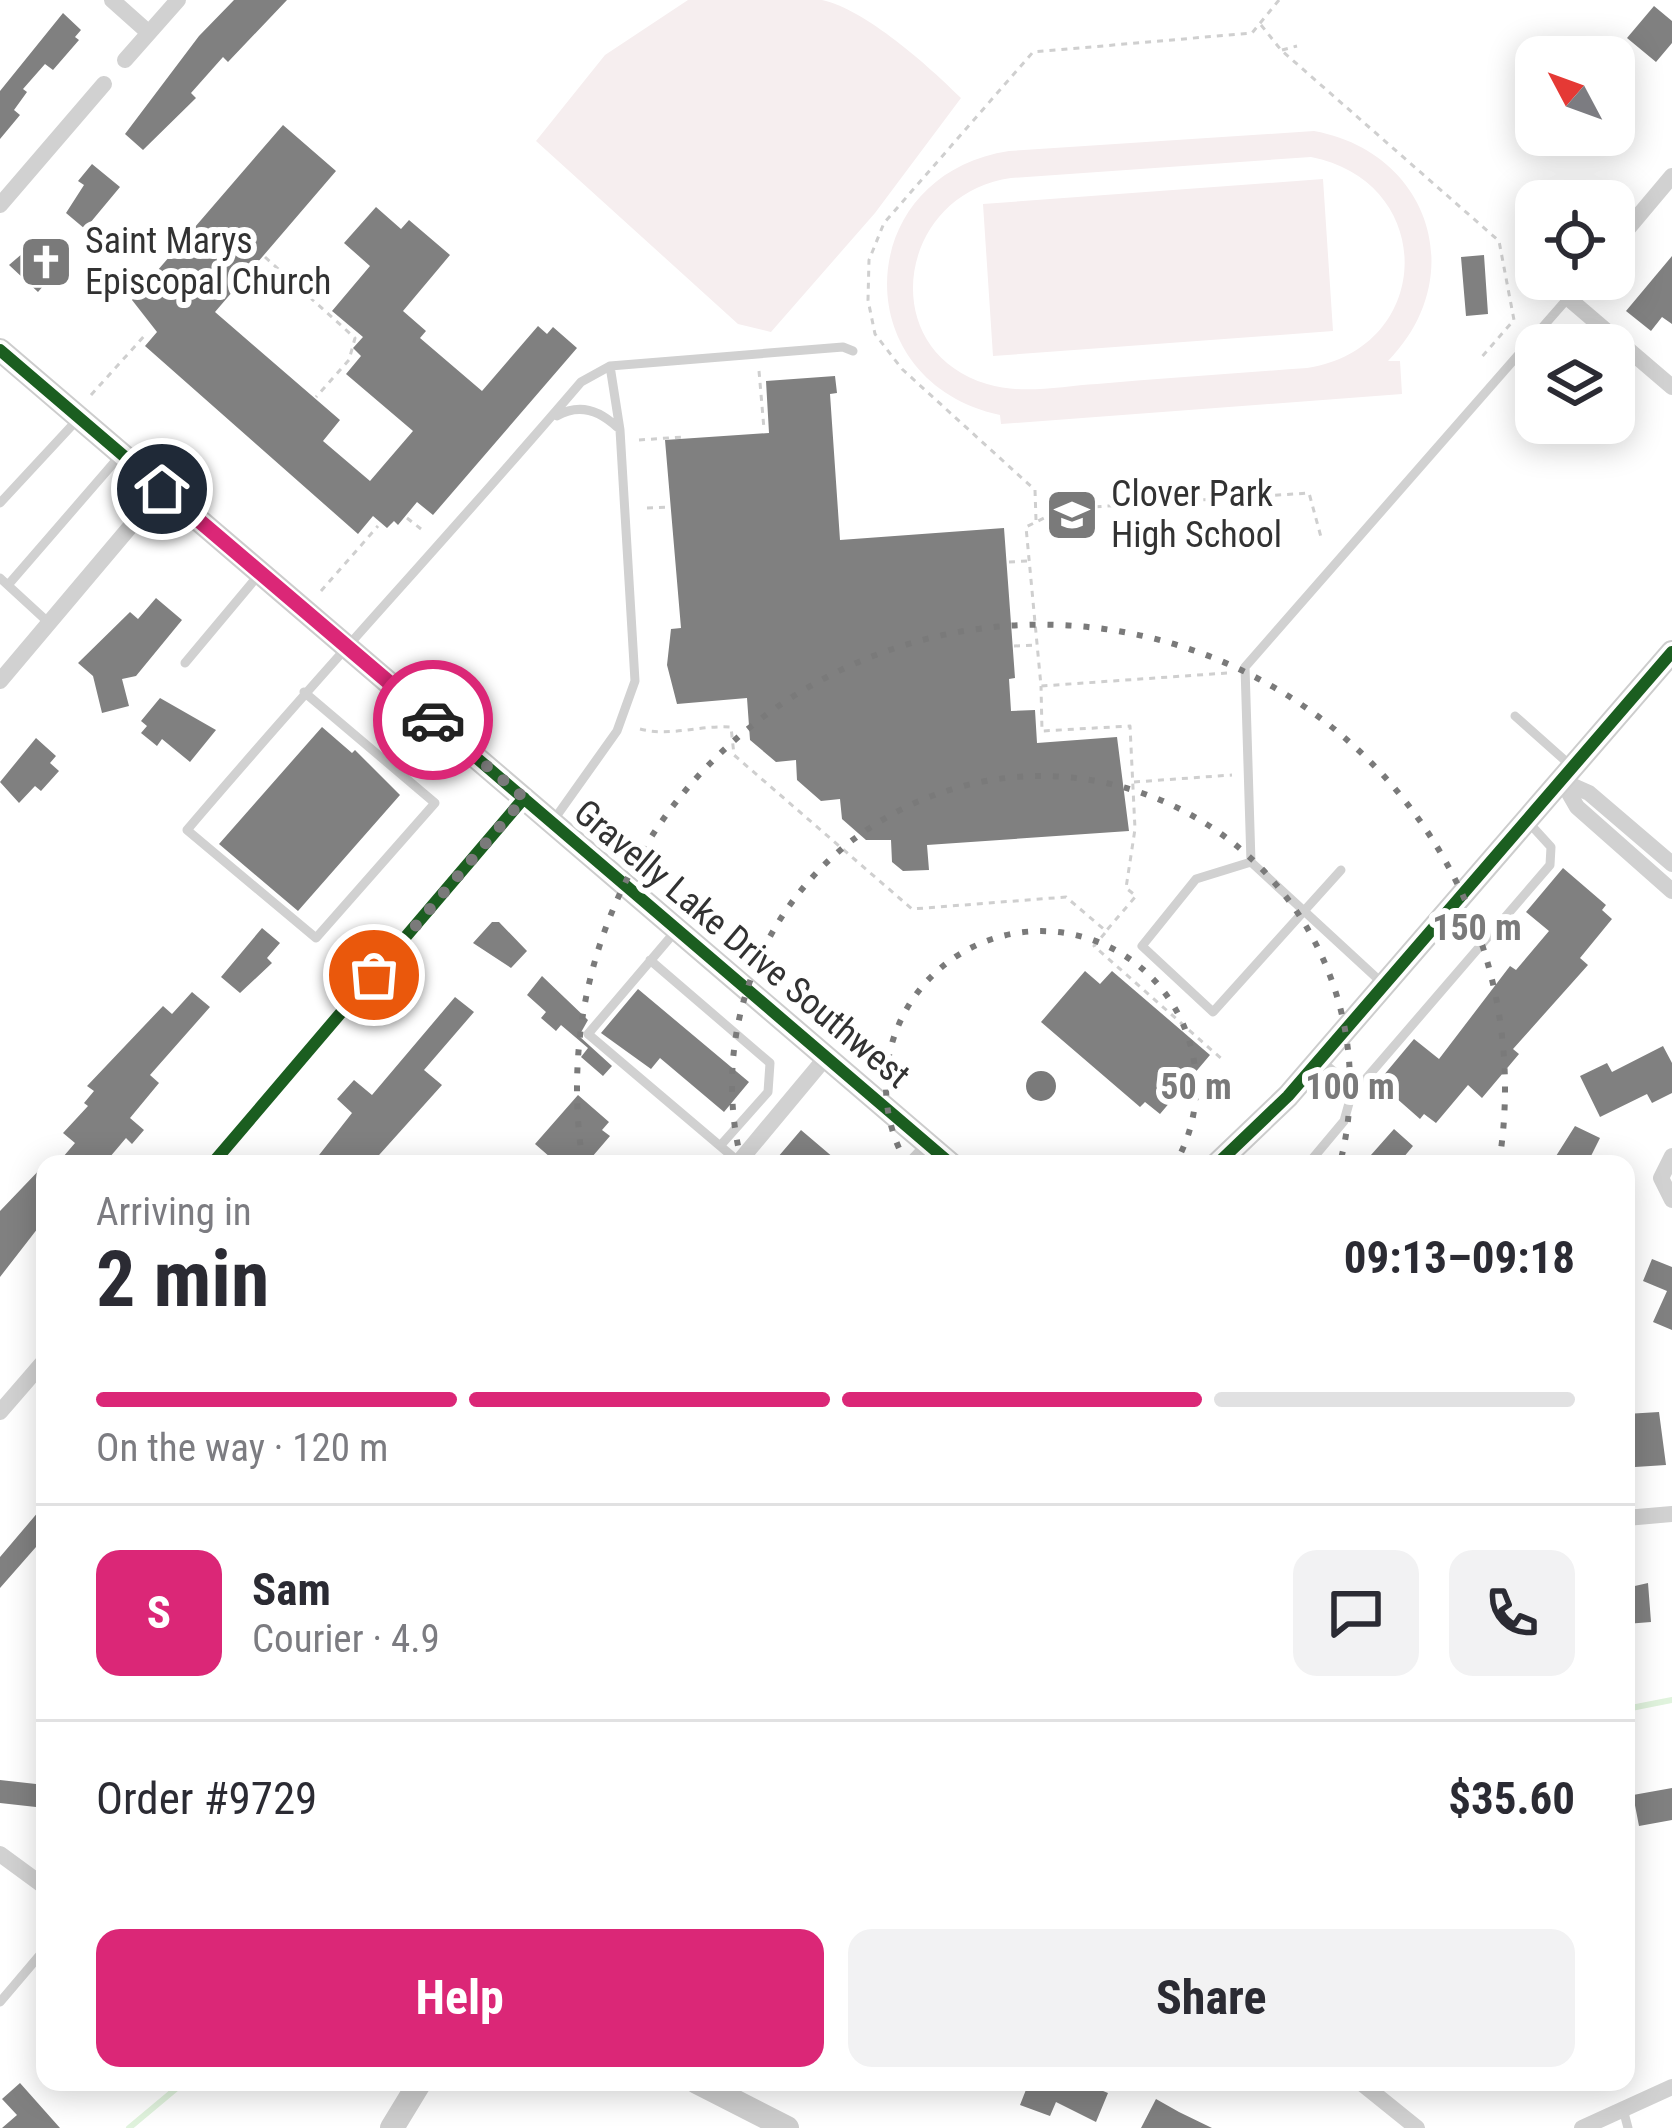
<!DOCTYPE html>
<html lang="en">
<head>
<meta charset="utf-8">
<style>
	body { margin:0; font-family:"Roboto Condensed",sans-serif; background:#f2f2f3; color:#2b2b33; height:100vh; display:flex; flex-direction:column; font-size:45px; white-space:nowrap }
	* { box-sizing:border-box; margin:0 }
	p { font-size:39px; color:#7c7c81 }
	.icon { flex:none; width:66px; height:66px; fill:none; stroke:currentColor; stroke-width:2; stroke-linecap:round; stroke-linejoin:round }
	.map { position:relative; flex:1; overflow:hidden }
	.sheet { position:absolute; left:36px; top:1155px; width:1599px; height:936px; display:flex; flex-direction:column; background:#fff; border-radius:24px; box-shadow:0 6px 30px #0003 }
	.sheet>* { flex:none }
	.needle { width:78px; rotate:311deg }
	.buttons { position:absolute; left:1515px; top:36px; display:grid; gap:24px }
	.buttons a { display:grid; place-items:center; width:120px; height:120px; border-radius:24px; background:#fff; box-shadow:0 6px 30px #0003; font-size:60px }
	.pin { position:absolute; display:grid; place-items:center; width:102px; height:102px; color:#fff; margin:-51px; border:6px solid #fff; border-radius:50%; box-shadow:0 3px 12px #0007 }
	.courier { position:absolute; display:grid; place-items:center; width:120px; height:120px; margin:-60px; border:9px solid #db2777; border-radius:50%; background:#fff; color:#222; box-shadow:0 3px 15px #0007 }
	.overview em { font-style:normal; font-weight:700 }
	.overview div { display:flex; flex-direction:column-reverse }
	.overview { display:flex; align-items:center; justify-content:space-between; height:204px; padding:0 60px }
	h1 { font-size:78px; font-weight:700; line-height:90px }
	.bar { display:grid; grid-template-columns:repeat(4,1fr); gap:18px 12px; align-content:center; height:144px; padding:0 60px }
	.bar i { height:15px; border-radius:9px; background:#e1e1e2 }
	.bar .current { background:#db2777 }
	.bar p { grid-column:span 4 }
	.line { display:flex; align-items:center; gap:30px; padding:0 60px; border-top:3px solid #e1e1e2 }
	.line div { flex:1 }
	.round { display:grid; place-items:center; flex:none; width:126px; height:126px; border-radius:24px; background:#f2f2f3 }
	.button { display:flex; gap:24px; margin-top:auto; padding:24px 60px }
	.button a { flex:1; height:138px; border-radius:24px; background:#db2777; color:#fff; font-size:48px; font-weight:700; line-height:138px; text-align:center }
	.button a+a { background:#f2f2f3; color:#2b2b33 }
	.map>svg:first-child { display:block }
</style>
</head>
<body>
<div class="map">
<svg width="1672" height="2128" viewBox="0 0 1672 2128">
	<rect width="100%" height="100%" fill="#fff"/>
	<path fill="#f6eeef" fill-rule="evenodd" d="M688,0C730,0 781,0 822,0C865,9 930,67 961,98L875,213L771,332L738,324L536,141L605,55Z
		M1314,131C1429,152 1471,276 1388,361H1400L1402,394L1001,424L1000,415C844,381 852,175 1009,151ZM1311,157C1438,182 1435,348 1307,368C1237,373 1167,378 1097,384C1062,386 1022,395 987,384C874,350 897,194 1011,178Z
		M1323,179L1333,331L993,356L983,204Z"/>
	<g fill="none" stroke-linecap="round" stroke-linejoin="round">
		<path stroke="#e0f3dd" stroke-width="6" d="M1626,1709L1672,1700
			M129,2128L184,2082"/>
	</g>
	<path fill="#808080" d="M234,0H287L228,62L223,57L191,93L196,98L143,150L125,134L199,36Z
		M1654,6L1672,21V43L1656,62L1627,38Z
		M63,13L81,30L75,37L79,40L53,70L45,64L23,89L27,92L14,110L20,115L0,139V91Z
		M283,125L336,171L215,312L340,420L323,441L370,481L413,431L346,374L361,356L353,348L363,337L332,311L370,266L344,243L376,207L401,229L409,220L450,255L403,311L426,331L420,338L482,391L538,326L547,334L553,327L577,348L433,515L417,502L398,525L394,521L387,528L373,516L358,534L145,346L157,332L132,300Z
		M92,164L120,187L85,229L66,213L84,185L78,181Z
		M30,247L57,270L38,292L9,265Z
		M1484,255L1488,314L1466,316L1461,257Z
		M1672,256V324L1662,317L1651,331L1626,311Z
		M835,376L837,393L830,394L840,540L1004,528L1015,678L1009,679L1011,711L1035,710L1037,743L1117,737L1129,831L927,845L929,870L903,871L892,862L891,840H866L842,819L840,799L821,801L797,780L796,760L776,762L750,740L747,698L677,704L667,665L671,629L681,628L665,440L769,433L766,381Z
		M156,598L182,620L136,676L122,679L129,706L102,713L93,676L78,663L130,612L138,619Z
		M160,698L216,730L190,762L162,739L157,746L141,733L147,726L141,721Z
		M322,727L352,753L355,750L400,795L298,911L219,844Z
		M36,738L56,756L50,763L59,771L41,791L35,786L19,803L0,782Z
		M1563,868L1606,905L1602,910L1612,919L1580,958L1588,965L1513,1049L1519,1054L1482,1098L1468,1085L1436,1123L1424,1114L1420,1119L1378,1082L1414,1039L1439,1059L1510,966L1516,970L1549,931L1526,912Z
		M492,922H499L527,951L511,968L473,943Z
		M262,928L280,943L267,958L272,963L240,993L221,977Z
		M1085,971L1100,984L1112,971L1210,1055L1160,1114L1145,1102L1140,1107L1041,1022Z
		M542,976L588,1020L579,1036L612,1066L603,1076L581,1057L588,1048L561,1025L556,1031L541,1018L546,1012L527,995Z
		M638,989L749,1082L724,1112L660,1058L651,1069L601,1033Z
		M192,992L210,1007L150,1075L159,1083L130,1118L144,1130L132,1144L126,1138L104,1164H57L75,1143L63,1133L88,1106L84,1103L94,1091L87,1086L163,1006L172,1014Z
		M455,997L474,1012L424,1070L442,1085L371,1164H312L352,1113L337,1099L354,1080L372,1095Z
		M1663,1046L1672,1063V1093L1652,1103L1647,1094L1600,1117L1580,1076L1607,1063L1612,1072Z
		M578,1095L609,1122L602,1130L610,1136L586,1164H558L535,1144Z
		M1575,1126L1600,1138L1587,1164H1551Z
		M1394,1129L1413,1146L1398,1164H1363Z
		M801,1130L841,1164H772Z
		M45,1164V1219L0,1277V1211Z
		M1652,1259L1672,1267V1330L1653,1322L1667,1291L1643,1281Z
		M1659,1412L1666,1465L1635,1467L1634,1445L1626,1446V1414Z
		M45,1504V1555L36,1547L0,1588V1557Z
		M1648,1583L1651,1622L1626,1624V1588Z
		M0,1780L45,1785V1808L0,1803Z
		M1672,1788V1820L1639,1826L1633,1795Z
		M1029,2082H1081L1108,2093L1096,2122L1056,2102L1050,2116L1020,2105Z
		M20,2083L60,2128H2L17,2115L2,2099Z
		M1156,2099L1179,2112L1212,2128H1141Z"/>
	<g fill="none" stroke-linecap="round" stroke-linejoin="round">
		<path stroke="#cfcfcf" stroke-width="3" stroke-dasharray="6 6" stroke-linecap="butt" d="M1261,25L1281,50L1499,241L1514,320L1479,360
			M1282,50L1297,46
			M265,257L355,338L349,360L316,397
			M759,371L764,429
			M91,395L146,334
			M639,440L683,437
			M647,508L670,507
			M407,518L421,529
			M1036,520L1035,490L902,369L875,334L868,300L869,260L884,223L1033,52L1252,33L1279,0
			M1009,562L1028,561
			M321,591L378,526
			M1014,646L1035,645
			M1227,673L1041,686L1026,527L1062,509L1309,493L1321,537
			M640,729C671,737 698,725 731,727L734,755L912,909L1066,897L1106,931L1136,896L1126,888L1135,829L1130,726L1042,731L1041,686
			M1134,782L1232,775
			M1105,933L1094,946L1224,1061"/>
		<path stroke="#d1d1d1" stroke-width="9" d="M557,416C579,403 599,410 617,427
			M0,503L78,419
			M0,578L49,623
			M8,585L118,458
			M185,663L257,577
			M304,692L435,803L316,938L187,830C316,678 452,533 581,382L610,366L843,347L853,351
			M1515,716L1569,764
			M553,821L617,731L635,681L620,430L610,366
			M1251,862L1196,879L1142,946L1213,1012L1341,870
			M674,933L588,1034L739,1162
			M650,960L770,1063L768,1092L720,1146
			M1380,981L1251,862L1245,667L1568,298
			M1320,1060L1343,1079L1351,1096
			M907,1164L924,1146
			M1308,1164L1344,1121L1351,1096L1550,865L1551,847L1530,824
			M0,2002L45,1949
			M1623,2109L1628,2128"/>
		<path stroke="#d1d1d1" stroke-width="16" d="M112,0L149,33
			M125,60L178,0
			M0,205L104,84
			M1614,245L1672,176
			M1585,279L1568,298L1672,387
			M0,681L162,489
			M1562,781L1577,807L1672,891
			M1562,781L1589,793L1672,864
			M1672,1156L1661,1178L1672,1200
			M212,1164L524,798
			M737,1164L827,1056
			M0,1412L45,1360
			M1626,1518L1672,1514
			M0,1854L45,1887
			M1360,2082L1417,2128
			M1582,2128L1672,2087"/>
		<path stroke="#cdcdcd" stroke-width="24" d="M0,350L951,1164
			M1217,1164L1288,1096L1672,652
			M697,2082L787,2128
			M392,2128L420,2082"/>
		<g stroke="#fff" stroke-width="20">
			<path id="cycleway" d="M0,350L951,1164
				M212,1164L524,798
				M1217,1164L1288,1096L1672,652"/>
		</g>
		<use href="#cycleway" stroke="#1b5e20" stroke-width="12"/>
	</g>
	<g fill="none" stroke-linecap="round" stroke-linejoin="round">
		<path stroke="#7a7a7a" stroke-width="12" stroke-dasharray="0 21.6" d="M374,975L524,798L433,720"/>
		<path stroke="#db2777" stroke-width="15" d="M162,489L433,720"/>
	</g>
	<g fill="none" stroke="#7a7a7a" stroke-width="6" stroke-dasharray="6 12">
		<path d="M907 1164A155 155 0 1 1 1175 1164"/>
		<path d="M742 1163A309 309 0 1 1 1340 1163"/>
		<path d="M583 1163A464 464 0 1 1 1499 1163"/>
	</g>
	<defs>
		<g id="church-square" transform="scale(2.7)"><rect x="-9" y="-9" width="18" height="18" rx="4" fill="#7a7a7a" stroke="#fff"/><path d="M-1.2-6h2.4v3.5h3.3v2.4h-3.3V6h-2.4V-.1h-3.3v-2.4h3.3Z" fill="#fff"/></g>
		<g id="school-square" transform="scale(2.7)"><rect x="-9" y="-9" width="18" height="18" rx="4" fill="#7a7a7a" stroke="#fff"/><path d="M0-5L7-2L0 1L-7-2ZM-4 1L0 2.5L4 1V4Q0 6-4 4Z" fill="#fff"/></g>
	</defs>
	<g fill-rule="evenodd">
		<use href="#church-square" x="46" y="262"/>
		<use href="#school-square" x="1072" y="515"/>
	</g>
	<g text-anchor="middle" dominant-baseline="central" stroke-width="12" stroke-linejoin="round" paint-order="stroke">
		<g font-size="36" fill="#323232" stroke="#fff" text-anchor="start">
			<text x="85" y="241">Saint Marys<tspan x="85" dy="41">Episcopal Church</tspan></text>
			<text x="1111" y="494">Clover Park<tspan x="1111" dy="41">High School</tspan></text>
		</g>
		<g font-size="36" fill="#323232" stroke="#fff">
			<text transform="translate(742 944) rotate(40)">Gravelly Lake Drive Southwest</text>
		</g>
	</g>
	<circle cx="1041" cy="1086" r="18" fill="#7a7a7a" stroke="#fff" stroke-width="6"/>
	<g font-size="36" text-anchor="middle" font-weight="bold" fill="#7a7a7a" stroke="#fff" stroke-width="12" stroke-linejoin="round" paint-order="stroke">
		<text x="1477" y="940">150 m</text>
		<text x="1196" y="1099">50 m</text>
		<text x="1350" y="1099">100 m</text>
	</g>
</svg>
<div class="buttons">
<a><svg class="needle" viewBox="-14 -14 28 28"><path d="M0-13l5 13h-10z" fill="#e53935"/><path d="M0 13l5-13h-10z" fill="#7c7c81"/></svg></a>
<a><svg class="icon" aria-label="locate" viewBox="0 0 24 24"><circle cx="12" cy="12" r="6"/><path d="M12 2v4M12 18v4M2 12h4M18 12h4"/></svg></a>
<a><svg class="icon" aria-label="layers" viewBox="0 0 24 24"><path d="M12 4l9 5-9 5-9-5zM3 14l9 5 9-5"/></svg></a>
</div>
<div class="pin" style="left:374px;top:975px;background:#ea580c"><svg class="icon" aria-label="bag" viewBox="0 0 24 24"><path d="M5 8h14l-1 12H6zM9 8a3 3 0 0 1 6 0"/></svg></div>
<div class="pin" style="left:162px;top:489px;background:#1f2937"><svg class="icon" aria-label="home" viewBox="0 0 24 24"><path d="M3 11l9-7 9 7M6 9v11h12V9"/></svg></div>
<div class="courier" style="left:433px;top:720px"><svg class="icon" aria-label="car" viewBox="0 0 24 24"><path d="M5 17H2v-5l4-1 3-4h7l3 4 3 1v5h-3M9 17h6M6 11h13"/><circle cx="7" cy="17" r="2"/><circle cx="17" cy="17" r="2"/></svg></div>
<section class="sheet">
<div class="overview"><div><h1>2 min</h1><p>Arriving in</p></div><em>09:13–09:18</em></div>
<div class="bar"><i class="current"></i><i class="current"></i><i class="current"></i><i></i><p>On the way · 120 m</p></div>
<div class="line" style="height:216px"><b class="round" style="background:#db2777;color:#fff">S</b><div><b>Sam</b><p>Courier · 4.9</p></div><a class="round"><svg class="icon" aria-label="chat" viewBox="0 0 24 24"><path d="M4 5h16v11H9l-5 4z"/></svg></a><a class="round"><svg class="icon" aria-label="phone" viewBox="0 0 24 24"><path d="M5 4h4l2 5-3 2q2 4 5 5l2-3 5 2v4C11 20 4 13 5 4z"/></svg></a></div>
<div class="line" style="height:156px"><div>Order #9729</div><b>$35.60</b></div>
<div class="button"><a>Help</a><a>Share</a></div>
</section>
</div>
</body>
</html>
